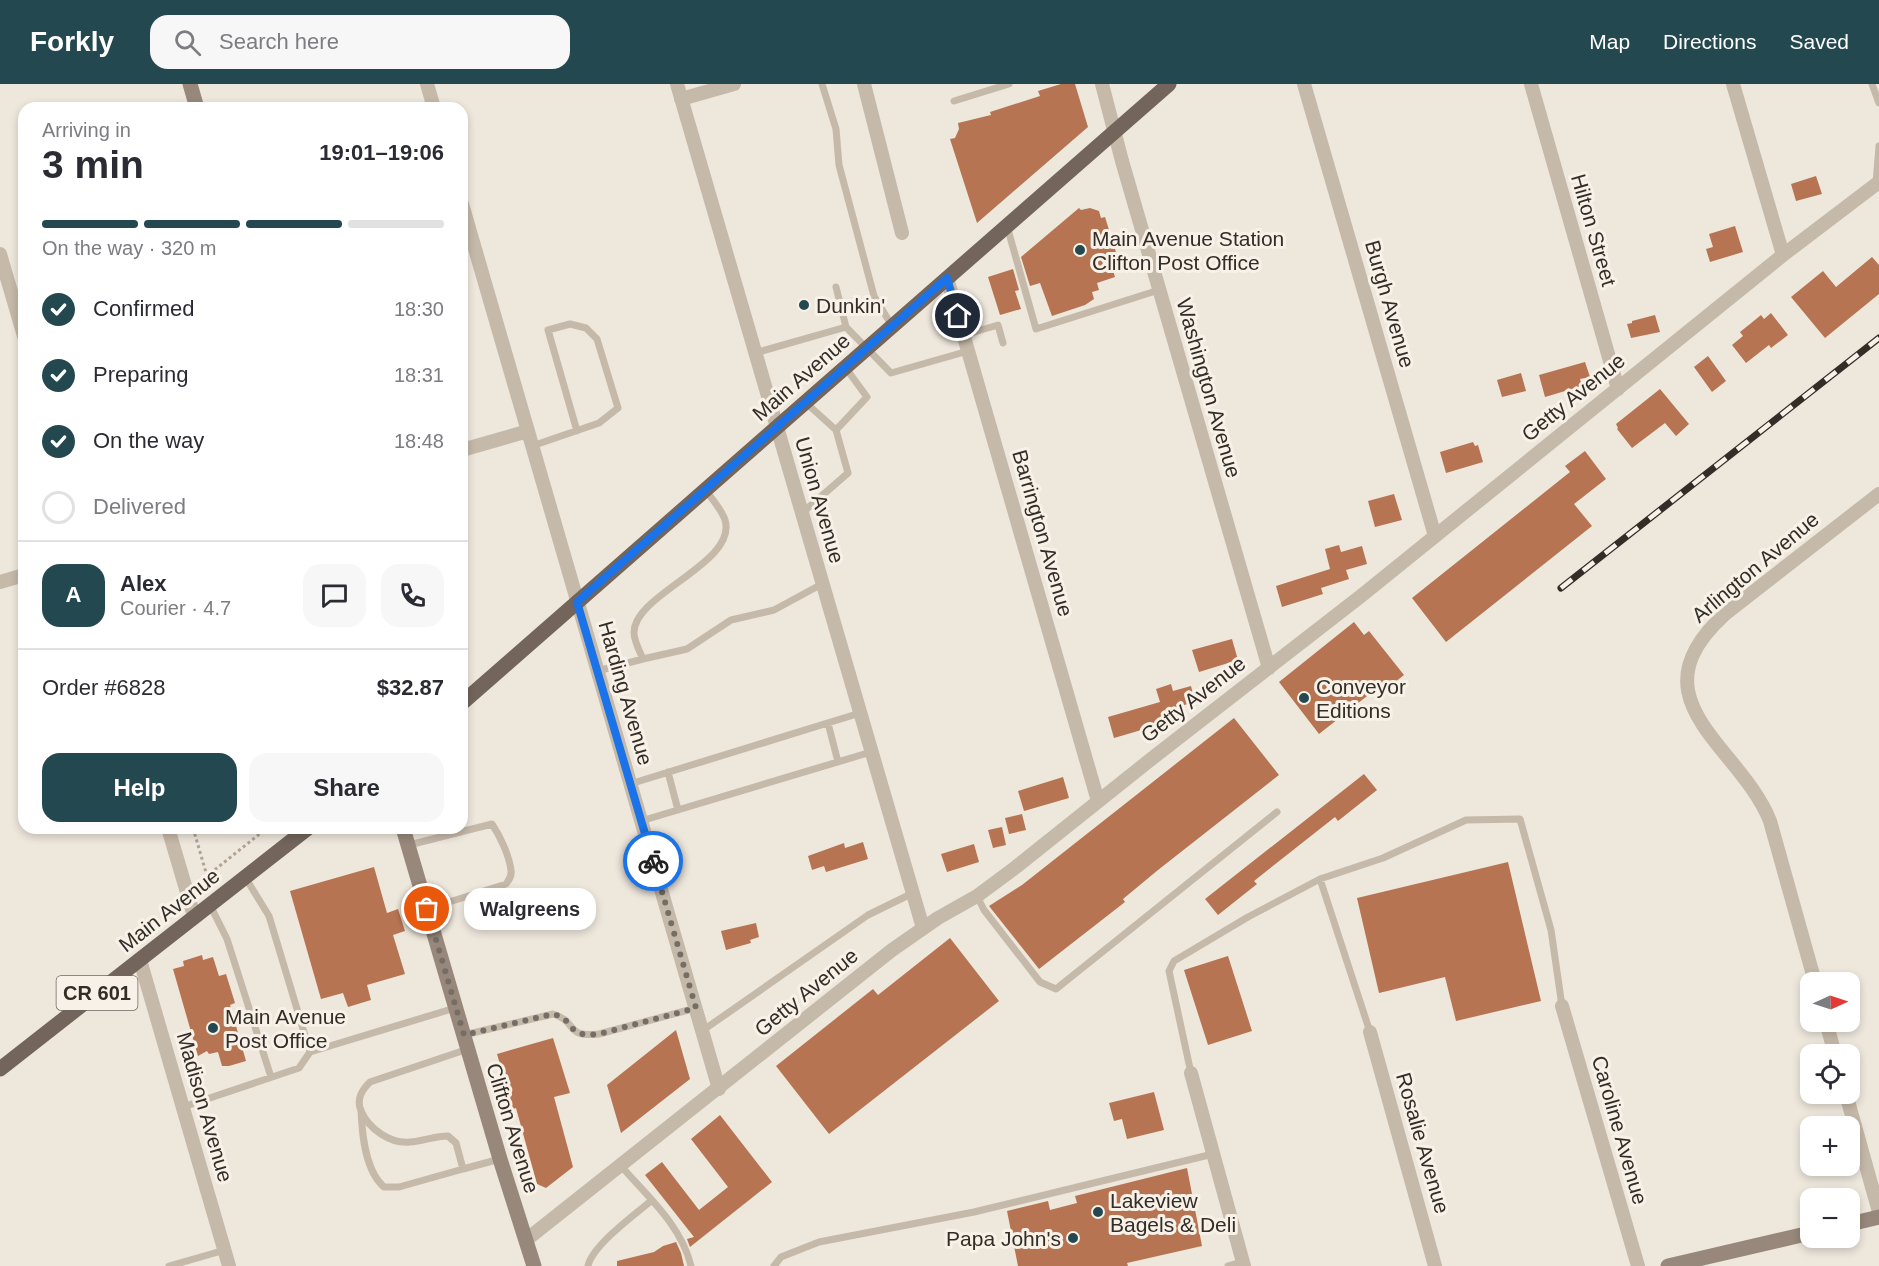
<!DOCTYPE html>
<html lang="en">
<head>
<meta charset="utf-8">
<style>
	body { margin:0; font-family:Arial,sans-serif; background:#f7f7f7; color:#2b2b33; height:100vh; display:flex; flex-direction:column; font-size:22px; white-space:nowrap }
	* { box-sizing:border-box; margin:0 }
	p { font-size:20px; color:#7c7c81 }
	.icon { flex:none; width:33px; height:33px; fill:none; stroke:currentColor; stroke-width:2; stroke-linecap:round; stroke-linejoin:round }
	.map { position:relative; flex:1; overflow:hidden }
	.panel { position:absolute; left:18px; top:18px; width:450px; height:732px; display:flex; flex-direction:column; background:#fff; border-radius:18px; box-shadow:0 3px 9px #0003 }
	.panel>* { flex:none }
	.needle { width:39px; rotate:87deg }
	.controls { position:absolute; left:1800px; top:888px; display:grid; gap:12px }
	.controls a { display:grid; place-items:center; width:60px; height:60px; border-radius:12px; background:#fff; box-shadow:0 3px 9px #0003; font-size:30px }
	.pin { position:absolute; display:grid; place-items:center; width:51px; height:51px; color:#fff; margin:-26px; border:3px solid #fff; border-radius:50%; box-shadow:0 2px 6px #0007 }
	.courier { position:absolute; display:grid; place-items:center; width:60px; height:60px; margin:-30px; border:4px solid #1a73e8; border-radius:50%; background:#fff; color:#222; box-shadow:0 2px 8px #0007 }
	.bubble { position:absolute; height:42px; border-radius:18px; background:#fff; box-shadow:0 3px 9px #0003; font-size:20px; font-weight:600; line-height:42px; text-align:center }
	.overview em { font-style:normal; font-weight:600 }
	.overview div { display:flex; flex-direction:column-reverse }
	.overview { display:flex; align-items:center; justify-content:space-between; height:102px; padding:0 24px }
	h1 { font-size:39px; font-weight:600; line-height:45px }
	.bar { display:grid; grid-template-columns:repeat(4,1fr); gap:9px 6px; align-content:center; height:72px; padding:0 24px }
	.bar i { height:8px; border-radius:4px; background:#e1e1e2 }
	.bar .active { background:#23484f }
	.bar p { grid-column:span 4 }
	.line { display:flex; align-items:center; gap:15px; padding:0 24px; border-top:2px solid #e1e1e2 }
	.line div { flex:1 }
	.round { display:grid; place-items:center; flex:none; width:63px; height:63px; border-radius:18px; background:#f7f7f7 }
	ol { padding:0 24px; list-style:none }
	li { display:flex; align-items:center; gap:18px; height:66px }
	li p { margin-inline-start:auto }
	li .icon { padding:6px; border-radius:50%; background:#23484f; color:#fff; stroke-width:4 }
	li:last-child { color:#7c7c81 }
	li i { width:33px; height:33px; border:3px solid #e1e1e2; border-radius:50% }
	.button { display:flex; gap:12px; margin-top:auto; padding:12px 24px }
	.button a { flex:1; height:69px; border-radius:18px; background:#23484f; color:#fff; font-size:24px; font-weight:600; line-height:69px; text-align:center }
	.button a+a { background:#f7f7f7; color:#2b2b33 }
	header { display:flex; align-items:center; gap:36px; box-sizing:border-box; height:84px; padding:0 30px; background:#23484f; color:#fff }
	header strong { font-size:28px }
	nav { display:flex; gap:33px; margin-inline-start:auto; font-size:21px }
	.search { width:420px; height:54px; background:#f7f7f7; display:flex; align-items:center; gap:15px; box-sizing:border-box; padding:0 21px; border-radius:18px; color:#7c7c81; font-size:22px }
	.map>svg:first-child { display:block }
</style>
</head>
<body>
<header>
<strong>Forkly</strong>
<div class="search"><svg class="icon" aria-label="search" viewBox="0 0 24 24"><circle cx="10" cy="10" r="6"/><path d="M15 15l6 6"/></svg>Search here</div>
<nav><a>Map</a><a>Directions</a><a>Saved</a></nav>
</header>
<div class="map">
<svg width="1879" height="1182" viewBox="0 0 1879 1182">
	<rect width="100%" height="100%" fill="#eee7dc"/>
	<path fill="#b67452" d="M1061,0H1075L1088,43L977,139L950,55L955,54L959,45L958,39L991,31L990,28L1040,12L1038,7Z
		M1816,92L1822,110L1796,117L1791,100Z
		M1079,124L1081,126L1090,124L1099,127L1101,134L1105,133L1120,181L1112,183L1115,193L1097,199L1099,206L1092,208L1094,215L1085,221L1052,232L1040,199L1030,202L1021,173Z
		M1735,142L1743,168L1710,178L1706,165L1713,163L1709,150Z
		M1872,173L1879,181V210L1825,254L1791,213L1823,187L1836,203Z
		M1013,185L1019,206L1015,207L1021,225L1000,231L988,193Z
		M1771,229L1788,251L1771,264L1769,261L1746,279L1732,261L1743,252L1740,248L1750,240L1761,231L1764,235Z
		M1655,231L1660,248L1631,254L1627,240L1632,239V237Z
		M1708,272L1726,297L1712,308L1694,283Z
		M1585,278L1590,293L1580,295L1582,302L1545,313L1539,291Z
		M1521,289L1526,307L1502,313L1497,296Z
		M1660,305L1689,340L1676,352L1665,339L1632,364L1617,345L1618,344L1616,340Z
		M1473,358L1475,362L1478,361L1483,378L1446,389L1440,368Z
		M1585,367L1606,395L1574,420L1592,442L1446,558L1412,514L1570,388L1565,382Z
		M1394,410L1402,436L1375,443L1368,417Z
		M1339,461L1341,468L1362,462L1367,480L1346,486L1349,495L1321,504L1323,510L1282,523L1276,502L1330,485L1325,465Z
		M1354,538L1364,551L1369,547L1404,591L1385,606L1381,601L1319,650L1279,598Z
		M1232,555L1238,576L1199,588L1192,566Z
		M1171,600L1173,607L1191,602L1195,618L1177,623L1179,630L1154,638L1155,642L1114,654L1108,633L1160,618L1156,605Z
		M1234,634L1279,691L1158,786L1123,815L1125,818L1039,885L989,822L1022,801Z
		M1364,690L1377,706L1338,737L1335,733L1254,797L1257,800L1218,831L1205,815Z
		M1063,693L1069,714L1024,727L1018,707Z
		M1022,730L1026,746L1009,750L1005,734Z
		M1002,743L1006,761L993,764L988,746Z
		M863,758L868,775L826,788L824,782L812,786L808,772L844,759L845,764Z
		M974,760L979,778L947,788L941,770Z
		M1508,778L1541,917L1456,937L1445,893L1379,909L1357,814Z
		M374,783L387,829L398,825L405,847L393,851L405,890L367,901L371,916L348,923L343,909L321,915L290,807Z
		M756,839L759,853L750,856L751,859L726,866L721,847Z
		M950,854L999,917L829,1050L776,982L873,905L878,911Z
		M202,871L203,876L213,873L219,892L226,890L235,919L230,921L246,977L229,982H222L218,968L209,970L207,967L198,972L173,885L184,882L183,877Z
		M1228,872L1252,947L1208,961L1184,886Z
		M676,946L690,995L621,1049L607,1001Z
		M553,954L570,1009L554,1013L573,1083L546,1104L537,1100L516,1024L513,1025L497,970Z
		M1154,1008L1164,1046L1127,1055L1122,1035L1114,1037L1109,1019Z
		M720,1031L772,1098L690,1163L687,1155L694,1153L645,1091L662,1078L699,1126L728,1103L691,1055Z
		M1187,1084L1202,1162L1127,1179L1128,1182H1018L1007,1127L1048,1117L1050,1126L1077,1119L1075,1112Z
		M676,1158L681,1169L684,1182H617V1177L654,1168L663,1162Z"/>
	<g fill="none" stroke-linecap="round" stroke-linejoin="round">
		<path stroke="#b0a394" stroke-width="3" stroke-dasharray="3 3" stroke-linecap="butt" d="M193,744L207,792L267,744"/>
		<path stroke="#c5b9a9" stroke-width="7" d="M822,0L836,45L839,81L874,212L892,242
			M1872,0L1879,19
			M954,17L1009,0
			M1876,100L1879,62
			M1007,142L1036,245L1159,206
			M836,203L846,243
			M964,251L998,241L1003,259
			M755,269L846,243L891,289L968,267
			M805,318L836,346
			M532,362L599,339L618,324L597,255L586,244L570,240L548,246L577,347
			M802,429L848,389L836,346L867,313L845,283
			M643,575L687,565L731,536L774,526L822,500
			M597,587L643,575C640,568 634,557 634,549C633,510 738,479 725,436C722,426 711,414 705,405
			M828,639L838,678
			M668,688L678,726
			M630,700L860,629
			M641,737L871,668
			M409,761L492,740C500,752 509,771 511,786C512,792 509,796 506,800L427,825
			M245,793L269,832L310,968L455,924
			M977,812L984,826L1040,898L1056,905L1277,728
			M210,821L227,855L271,993
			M702,947L868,831L913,809
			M1370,948L1320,795L1383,774L1466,736L1520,735L1551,846L1562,922
			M464,951L553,930C578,937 564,954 599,950L696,924
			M468,965L370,998C362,1006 356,1015 361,1027C369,1045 390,1060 410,1058C423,1057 435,1052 448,1052L456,1059L463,1085L500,1075
			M1191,989L1169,887L1174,877L1248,833L1320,795
			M183,1023L299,984L310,968
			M361,1026C362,1050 365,1087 384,1103H399L463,1085
			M621,1082C648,1113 681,1141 691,1182
			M169,1182L225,1166
			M588,1182C592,1162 635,1130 651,1117
			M774,1182L781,1173L819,1158L974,1128L1213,1070
			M1228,1182L1243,1178"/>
		<path stroke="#c5b9a9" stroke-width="14" d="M427,0L434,24
			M677,0L923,844
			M864,0L902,149
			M1102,0L1122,77L1269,584
			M1304,0L1435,452
			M1531,0L1618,305
			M1733,0L1783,171
			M681,15L734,0
			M462,120L719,1005
			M0,170L24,252
			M947,194L1098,717
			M462,366L528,347
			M0,498L24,491
			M168,744L194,832
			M140,876L229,1182
			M1815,898L1770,737C1740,661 1630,616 1725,530L1879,410
			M1562,922L1638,1182
			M1826,938L1835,970
			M1370,948L1435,1182
			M1191,989L1244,1182
			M1846,1010L1879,1128
			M526,1156L892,866L938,834L977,812L1016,783L1150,676L1361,512L1783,171L1879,98"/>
		<path stroke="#98887b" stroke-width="15" d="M190,0L197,24
			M403,744L500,1075L534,1182
			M1850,1140L1879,1133
			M1668,1182L1810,1149"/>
		<path stroke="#73655b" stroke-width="15" d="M462,619L1169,0
			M0,985L308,744"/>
		<g stroke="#332d28" stroke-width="7">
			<path id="rail" d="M1561,504L1879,254"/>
		</g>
		<use href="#rail" stroke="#f7f1e8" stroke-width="4.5" stroke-dasharray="14" stroke-linecap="butt"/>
	</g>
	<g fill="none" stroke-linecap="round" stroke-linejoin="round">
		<path stroke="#746e67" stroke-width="6" stroke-dasharray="0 10.8" d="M427,825L464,951L553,930C578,937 564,954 599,950L696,924L653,777"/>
		<path stroke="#1a73e8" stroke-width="8" d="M653,777L577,518L947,194L958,232"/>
	</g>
	<g fill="#23484f" stroke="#f7f1e8" stroke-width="2">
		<circle cx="1080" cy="166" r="6"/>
		<circle cx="804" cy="221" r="6"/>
		<circle cx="1304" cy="614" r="6"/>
		<circle cx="213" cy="944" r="6"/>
		<circle cx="1098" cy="1128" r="6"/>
		<circle cx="1073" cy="1154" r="6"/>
	</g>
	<g text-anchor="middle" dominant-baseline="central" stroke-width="6" stroke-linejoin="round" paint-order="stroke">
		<rect fill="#f7f1e8" stroke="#6e6862" stroke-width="1.5" x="56.5" y="892" width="81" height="34" rx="4.5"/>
		<g font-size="20" font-weight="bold" fill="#332d28">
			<text x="97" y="909">CR 601</text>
		</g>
		<g font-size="21" fill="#332d28" stroke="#f7f1e8">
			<text transform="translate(1594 146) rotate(74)">Hilton Street</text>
			<text transform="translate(1390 220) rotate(74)">Burgh Avenue</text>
			<text transform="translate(801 293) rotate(-41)">Main Avenue</text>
			<text transform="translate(1209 304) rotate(74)">Washington Avenue</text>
			<text transform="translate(1573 313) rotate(-39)">Getty Avenue</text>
			<text transform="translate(820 416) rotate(74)">Union Avenue</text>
			<text transform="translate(1043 449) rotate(74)">Barrington Avenue</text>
			<text transform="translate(1755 483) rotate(-40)">Arlington Avenue</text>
			<text transform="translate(626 609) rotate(74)">Harding Avenue</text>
			<text transform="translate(1193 615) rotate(-38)">Getty Avenue</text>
			<text transform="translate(169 826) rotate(-38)">Main Avenue</text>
			<text transform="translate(806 908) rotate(-39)">Getty Avenue</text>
			<text transform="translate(205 1023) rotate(74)">Madison Avenue</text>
			<text transform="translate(513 1044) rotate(73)">Clifton Avenue</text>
			<text transform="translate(1620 1046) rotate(74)">Caroline Avenue</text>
			<text transform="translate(1423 1059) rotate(74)">Rosalie Avenue</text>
		</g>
		<g font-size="21" fill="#332d28" stroke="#f7f1e8" text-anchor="start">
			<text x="1092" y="154">Main Avenue Station<tspan x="1092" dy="24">Clifton Post Office</tspan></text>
			<text x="816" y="221">Dunkin'</text>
			<text x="1316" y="602">Conveyor<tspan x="1316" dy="24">Editions</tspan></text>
			<text x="225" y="932">Main Avenue<tspan x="225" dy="24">Post Office</tspan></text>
			<text x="1110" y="1116">Lakeview<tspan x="1110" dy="24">Bagels &amp; Deli</tspan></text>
			<text x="1061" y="1154" text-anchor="end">Papa John's</text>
		</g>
	</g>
</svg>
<div class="controls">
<a><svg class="needle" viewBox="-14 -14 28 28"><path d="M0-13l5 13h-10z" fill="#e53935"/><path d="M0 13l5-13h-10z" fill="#7c7c81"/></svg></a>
<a><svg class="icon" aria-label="locate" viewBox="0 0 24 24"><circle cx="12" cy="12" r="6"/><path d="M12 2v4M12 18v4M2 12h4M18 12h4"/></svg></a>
<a>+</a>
<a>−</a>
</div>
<div class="pin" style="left:427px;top:825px;background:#ea580c"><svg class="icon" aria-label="bag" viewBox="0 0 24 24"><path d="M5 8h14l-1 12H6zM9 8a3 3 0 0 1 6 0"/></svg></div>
<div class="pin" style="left:958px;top:232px;background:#1f2937"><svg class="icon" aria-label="home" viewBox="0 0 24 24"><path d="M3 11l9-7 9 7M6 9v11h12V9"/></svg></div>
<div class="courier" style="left:653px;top:777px"><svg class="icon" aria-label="bike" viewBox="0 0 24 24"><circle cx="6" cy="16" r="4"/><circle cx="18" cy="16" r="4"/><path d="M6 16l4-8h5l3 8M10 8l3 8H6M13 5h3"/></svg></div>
<div class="bubble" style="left:464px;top:804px;width:132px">Walgreens</div>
<section class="panel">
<div class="overview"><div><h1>3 min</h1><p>Arriving in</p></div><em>19:01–19:06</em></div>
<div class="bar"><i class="active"></i><i class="active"></i><i class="active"></i><i></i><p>On the way · 320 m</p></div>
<ol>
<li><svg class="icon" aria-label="check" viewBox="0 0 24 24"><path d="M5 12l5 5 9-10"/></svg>Confirmed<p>18:30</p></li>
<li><svg class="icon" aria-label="check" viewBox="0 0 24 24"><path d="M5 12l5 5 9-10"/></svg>Preparing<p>18:31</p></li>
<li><svg class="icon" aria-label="check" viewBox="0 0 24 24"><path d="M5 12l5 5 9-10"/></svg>On the way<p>18:48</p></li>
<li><i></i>Delivered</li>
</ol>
<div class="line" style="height:108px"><b class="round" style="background:#23484f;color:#fff">A</b><div><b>Alex</b><p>Courier · 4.7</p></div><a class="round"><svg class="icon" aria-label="chat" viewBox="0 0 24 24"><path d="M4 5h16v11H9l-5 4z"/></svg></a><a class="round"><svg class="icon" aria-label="phone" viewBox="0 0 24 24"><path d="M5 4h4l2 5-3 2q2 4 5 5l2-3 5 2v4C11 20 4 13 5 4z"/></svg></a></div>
<div class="line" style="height:78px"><div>Order #6828</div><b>$32.87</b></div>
<div class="button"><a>Help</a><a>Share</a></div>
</section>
</div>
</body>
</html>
